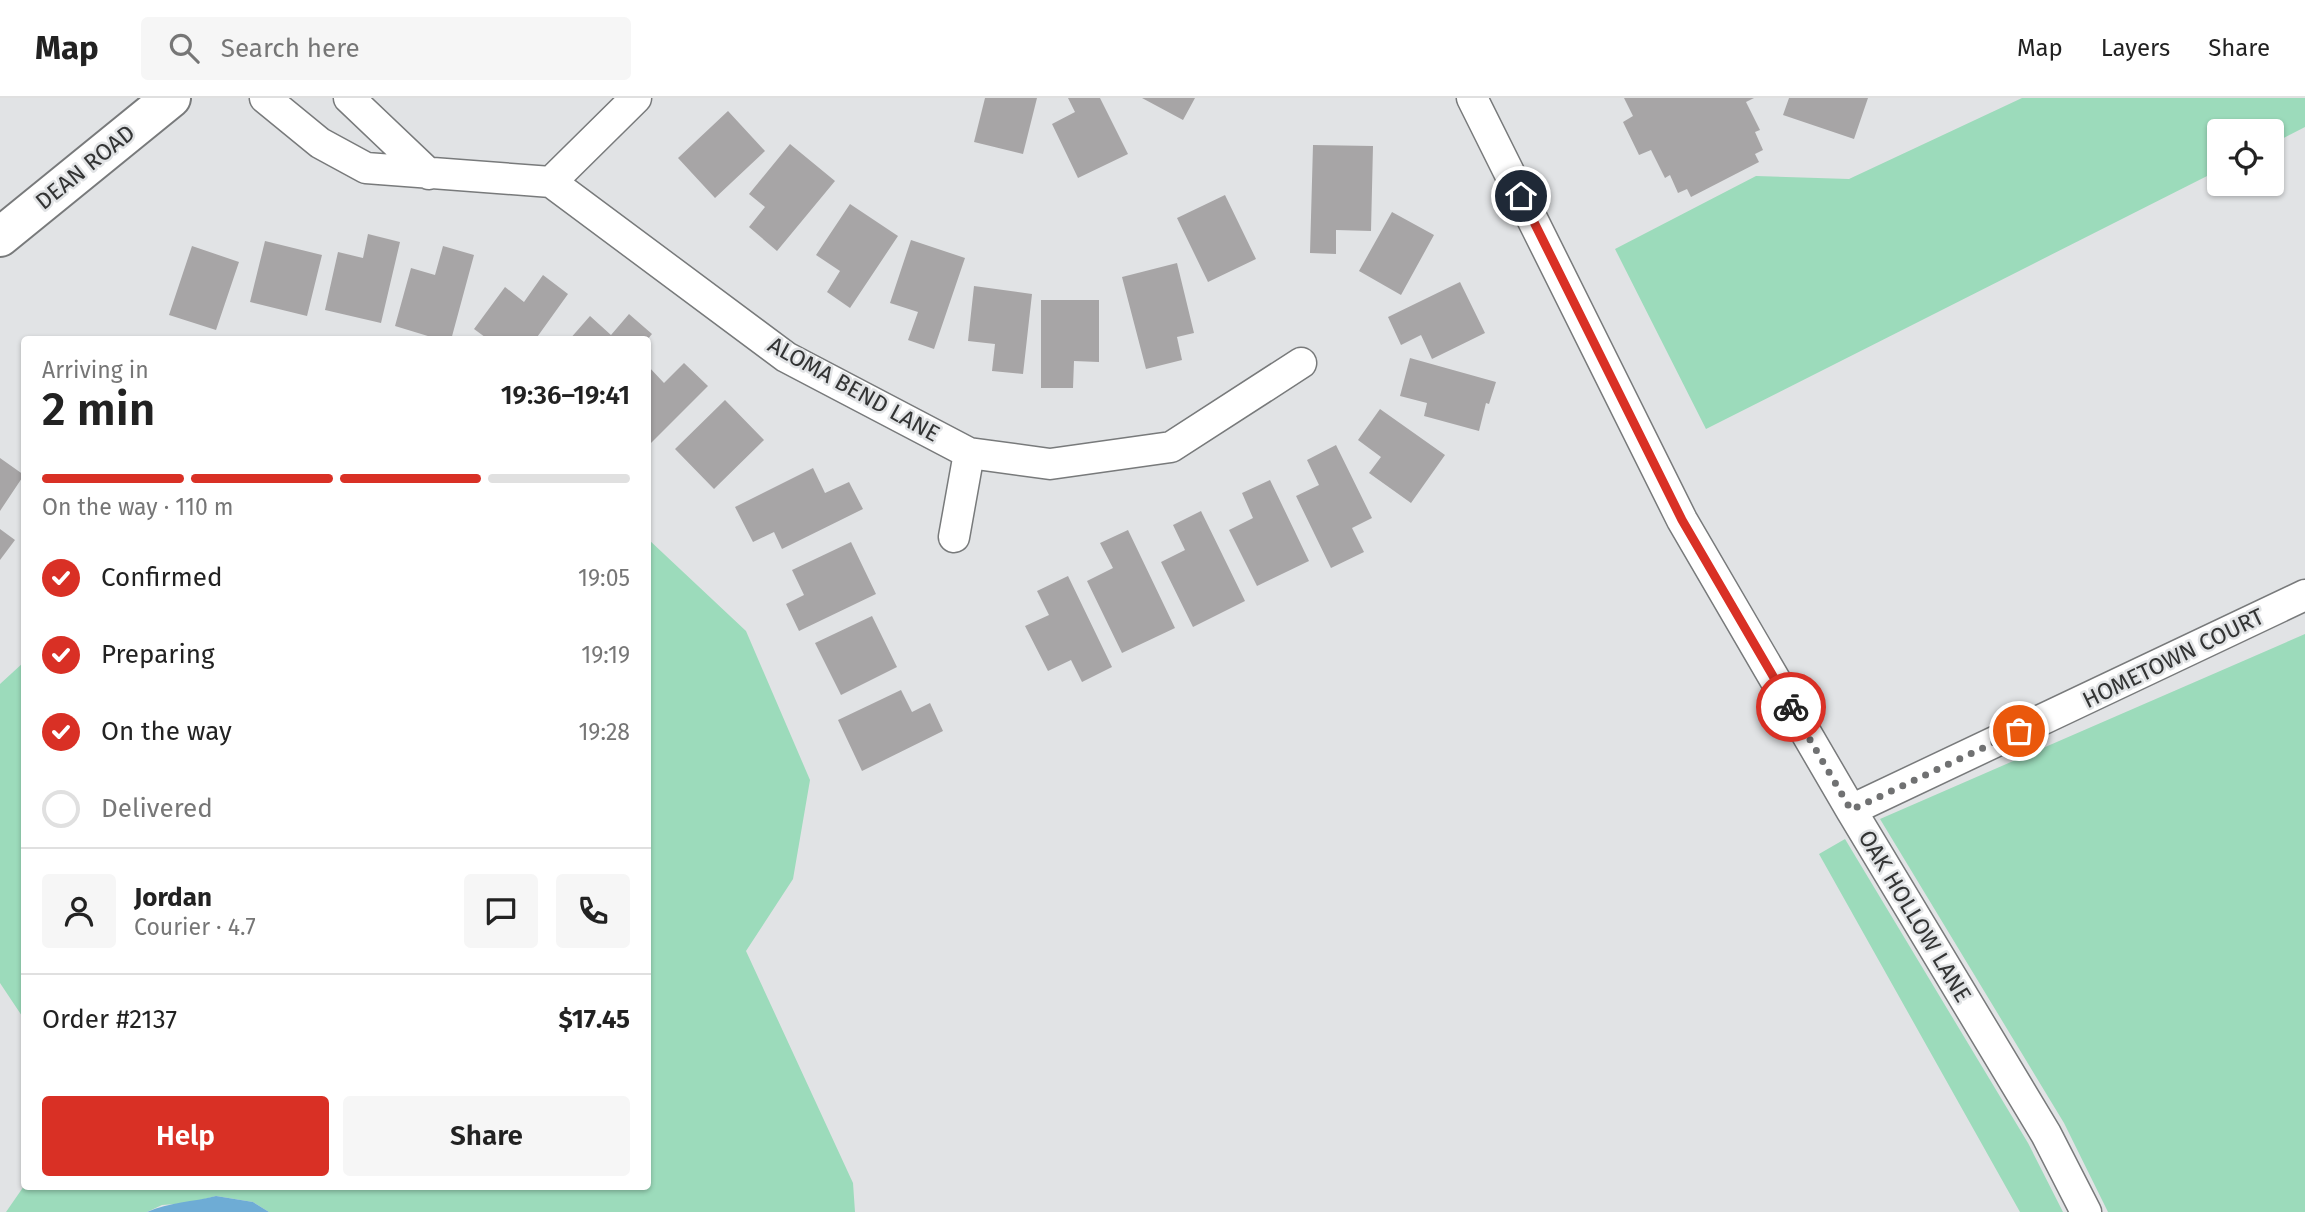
<!DOCTYPE html>
<html lang="en">
<head>
<meta charset="utf-8">
<style>
	body { margin:0; font-family:"Fira Sans",sans-serif; background:#f6f6f6; color:#222; height:100vh; display:flex; flex-direction:column; font-size:26px; white-space:nowrap }
	* { box-sizing:border-box; margin:0 }
	p { font-size:23px; color:#767676 }
	.icon { flex:none; width:38px; height:38px; fill:none; stroke:currentColor; stroke-width:2; stroke-linecap:round; stroke-linejoin:round }
	.map { position:relative; flex:1; overflow:hidden }
	.panel { position:absolute; left:21px; top:238px; width:630px; height:854px; display:flex; flex-direction:column; background:#fff; border-radius:7px; box-shadow:0 2px 5px #0004 }
	.panel>* { flex:none }
	.tools { position:absolute; left:2207px; top:21px; display:grid; gap:14px }
	.tools a { display:grid; place-items:center; width:77px; height:77px; border-radius:7px; background:#fff; box-shadow:0 2px 5px #0004; font-size:35px }
	.pin { position:absolute; display:grid; place-items:center; width:60px; height:60px; color:#fff; margin:-30px; border:4px solid #fff; border-radius:50%; box-shadow:0 2px 7px #0007 }
	.courier { position:absolute; display:grid; place-items:center; width:70px; height:70px; margin:-35px; border:5px solid #d93025; border-radius:50%; background:#fff; color:#222; box-shadow:0 2px 9px #0007 }
	.overview em { font-style:normal; font-weight:600 }
	.overview div { display:flex; flex-direction:column-reverse }
	.overview { display:flex; align-items:center; justify-content:space-between; height:119px; padding:0 21px }
	h1 { font-size:46px; font-weight:600; line-height:52px }
	.bar { display:grid; grid-template-columns:repeat(4,1fr); gap:10px 7px; align-content:center; height:84px; padding:0 21px }
	.bar i { height:9px; border-radius:5px; background:#e0e0e0 }
	.bar .on { background:#d93025 }
	.bar p { grid-column:span 4 }
	.line { display:flex; align-items:center; gap:18px; padding:0 21px; border-top:2px solid #e0e0e0 }
	.line div { flex:1 }
	.round { display:grid; place-items:center; flex:none; width:74px; height:74px; border-radius:7px; background:#f6f6f6 }
	ol { padding:0 21px; list-style:none }
	li { display:flex; align-items:center; gap:21px; height:77px }
	li p { margin-inline-start:auto }
	li .icon { padding:7px; border-radius:50%; background:#d93025; color:#fff; stroke-width:4 }
	li:last-child { color:#767676 }
	li i { width:38px; height:38px; border:4px solid #e0e0e0; border-radius:50% }
	.cta { display:flex; gap:14px; margin-top:auto; padding:14px 21px }
	.cta a { flex:1; height:80px; border-radius:7px; background:#d93025; color:#fff; font-size:28px; font-weight:600; line-height:80px; text-align:center }
	.cta a+a { background:#f6f6f6; color:#222 }
	header { display:flex; align-items:center; gap:42px; box-sizing:border-box; height:98px; padding:0 35px; background:#fff; border-bottom:2px solid #e0e0e0 }
	header strong { font-size:33px }
	nav { display:flex; gap:38px; margin-inline-start:auto; font-size:24px }
	.search { width:490px; height:63px; background:#f6f6f6; display:flex; align-items:center; gap:18px; box-sizing:border-box; padding:0 24px; border-radius:7px; color:#767676; font-size:26px }
	.map>svg:first-child { display:block }
</style>
</head>
<body>
<header>
<strong>Map</strong>
<div class="search"><svg class="icon" aria-label="search" viewBox="0 0 24 24"><circle cx="10" cy="10" r="6"/><path d="M15 15l6 6"/></svg>Search here</div>
<nav><a>Map</a><a>Layers</a><a>Share</a></nav>
</header>
<div class="map">
<svg width="2305" height="1114" viewBox="0 0 2305 1114">
	<rect width="100%" height="100%" fill="#e1e3e5"/>
	<path fill="#9cdbbb" d="M2022,0H2305V29L2272,46V33H2219V72L1706,331L1615,151L1756,78L1849,81Z
		M648,441L746,533L810,682L793,781L746,853L853,1085L855,1114H269L253,1104L216,1098L189,1105L162,1107L147,1114H6L24,1088H648Z
		M2305,536V1114H2108L2064,1025L1880,721Z
		M24,564V921L0,885V586Z
		M1845,741L2028,1045L2063,1114H2020L1819,756Z"/>
	<path fill="#6eacd5" d="M216,1098L253,1104L269,1114H147C169,1104 193,1104 216,1098Z"/>
	<path fill="#a7a5a6" d="M985,0H1037L1023,56L974,44Z
		M1068,0H1100L1128,56L1078,80L1052,26L1075,14Z
		M1142,0H1195L1183,22Z
		M1624,0H1754L1746,4L1760,32L1755,34L1763,52L1755,56L1759,64L1691,99L1687,91L1678,95L1670,77L1665,80L1651,52L1639,57L1623,24L1633,18Z
		M1789,0H1868L1854,41L1783,17Z
		M728,13L765,53L715,100L678,60Z
		M790,46L835,83L777,153L749,129L765,109L749,96Z
		M1313,47L1373,48L1371,133L1336,132V156L1310,155Z
		M1225,97L1256,161L1208,184L1177,120Z
		M850,106L898,138L850,210L827,194L840,173L816,157Z
		M1392,114L1434,137L1401,197L1359,173Z
		M368,136L400,144L381,225L325,212L338,154L363,160Z
		M911,142L965,160L934,251L908,242L918,214L890,205Z
		M265,143L322,157L307,218L250,204Z
		M192,148L239,164L216,232L169,217Z
		M443,148L474,157L451,242H441L395,228L411,170L435,177Z
		M1177,165L1194,235L1177,239L1182,262L1146,271L1122,179Z
		M543,177L568,196L535,242H489L474,231L505,189L524,204Z
		M1460,184L1485,235L1432,261L1421,237L1401,247L1388,219Z
		M974,188L1032,196L1023,276L992,273L995,246L968,243Z
		M1041,202H1099V264L1074,263L1073,290H1041Z
		M629,216L652,236L647,242H569L590,218L611,237Z
		M1410,260L1496,284L1489,306L1486,305L1479,333L1424,318L1427,305L1400,298Z
		M684,265L708,288L650,346L648,344V268L664,285Z
		M725,302L764,342L714,391L675,351Z
		M1380,311L1445,357L1411,405L1369,375L1381,359L1358,342Z
		M1336,347L1372,420L1352,430L1364,454L1331,470L1296,398L1319,387L1307,362Z
		M0,360L24,377L0,413Z
		M813,370L825,395L849,384L863,411L782,451L774,434L753,444L735,409Z
		M1270,382L1309,463L1257,488L1229,432L1253,420L1242,395Z
		M1201,413L1245,503L1193,529L1161,464L1185,452L1173,427Z
		M0,431L15,442L0,462Z
		M1128,432L1175,530L1122,555L1087,483L1113,470L1100,445Z
		M851,444L876,496L799,533L786,506L804,497L792,472Z
		M1068,478L1112,569L1082,584L1071,562L1048,573L1025,528L1049,517L1037,493Z
		M872,518L897,569L841,597L815,545Z
		M901,592L912,614L930,605L943,633L862,673L838,622Z"/>
	<g fill="none" stroke-linecap="round" stroke-linejoin="round">
		<g stroke="#787a7b" stroke-width="33">
			<path id="minor" d="M265,0L320,45L366,70L551,84L786,259L969,355L1050,366L1171,349L1301,265
				M349,0L429,76
				M1472,0L1682,422L1851,712L2046,1036L2086,1114
				M551,84L636,0
				M954,439L969,355
				M1851,712L2305,497"/>
		</g>
		<g stroke="#787a7b" stroke-width="42">
			<path id="secondary" d="M0,139L171,0"/>
		</g>
		<use href="#minor" stroke="#fff" stroke-width="30"/>
		<use href="#secondary" stroke="#fff" stroke-width="38"/>
	</g>
	<g fill="none" stroke-linecap="round" stroke-linejoin="round">
		<path stroke="#707172" stroke-width="7" stroke-dasharray="0 12.6" d="M1791,609L1851,712L2019,633"/>
		<path stroke="#d93025" stroke-width="9" d="M1521,98L1682,422L1791,609"/>
	</g>
	<g text-anchor="middle" dominant-baseline="central" stroke-width="5" stroke-linejoin="round" paint-order="stroke">
		<g font-size="23" fill="#333434" stroke="#e1e3e5">
			<text transform="translate(85 69) rotate(-39)">DEAN ROAD</text>
			<text transform="translate(854 291) rotate(29)">ALOMA BEND LANE</text>
			<text transform="translate(2173 560) rotate(-26)">HOMETOWN COURT</text>
			<text transform="translate(1915 818) rotate(59)">OAK HOLLOW LANE</text>
		</g>
	</g>
</svg>
<div class="tools">
<a><svg class="icon" aria-label="locate" viewBox="0 0 24 24"><circle cx="12" cy="12" r="6"/><path d="M12 2v4M12 18v4M2 12h4M18 12h4"/></svg></a>
</div>
<div class="pin" style="left:2019px;top:633px;background:#ea580c"><svg class="icon" aria-label="bag" viewBox="0 0 24 24"><path d="M5 8h14l-1 12H6zM9 8a3 3 0 0 1 6 0"/></svg></div>
<div class="pin" style="left:1521px;top:98px;background:#1f2937"><svg class="icon" aria-label="home" viewBox="0 0 24 24"><path d="M3 11l9-7 9 7M6 9v11h12V9"/></svg></div>
<div class="courier" style="left:1791px;top:609px"><svg class="icon" aria-label="bike" viewBox="0 0 24 24"><circle cx="6" cy="16" r="4"/><circle cx="18" cy="16" r="4"/><path d="M6 16l4-8h5l3 8M10 8l3 8H6M13 5h3"/></svg></div>
<section class="panel">
<div class="overview"><div><h1>2 min</h1><p>Arriving in</p></div><em>19:36–19:41</em></div>
<div class="bar"><i class="on"></i><i class="on"></i><i class="on"></i><i></i><p>On the way · 110 m</p></div>
<ol>
<li><svg class="icon" aria-label="check" viewBox="0 0 24 24"><path d="M5 12l5 5 9-10"/></svg>Confirmed<p>19:05</p></li>
<li><svg class="icon" aria-label="check" viewBox="0 0 24 24"><path d="M5 12l5 5 9-10"/></svg>Preparing<p>19:19</p></li>
<li><svg class="icon" aria-label="check" viewBox="0 0 24 24"><path d="M5 12l5 5 9-10"/></svg>On the way<p>19:28</p></li>
<li><i></i>Delivered</li>
</ol>
<div class="line" style="height:126px"><a class="round"><svg class="icon" aria-label="person" viewBox="0 0 24 24"><circle cx="12" cy="8" r="4"/><path d="M4 21q1-7 8-7t8 7"/></svg></a><div><b>Jordan</b><p>Courier · 4.7</p></div><a class="round"><svg class="icon" aria-label="chat" viewBox="0 0 24 24"><path d="M4 5h16v11H9l-5 4z"/></svg></a><a class="round"><svg class="icon" aria-label="phone" viewBox="0 0 24 24"><path d="M5 4h4l2 5-3 2q2 4 5 5l2-3 5 2v4C11 20 4 13 5 4z"/></svg></a></div>
<div class="line" style="height:91px"><div>Order #2137</div><b>$17.45</b></div>
<div class="cta"><a>Help</a><a>Share</a></div>
</section>
</div>
</body>
</html>
